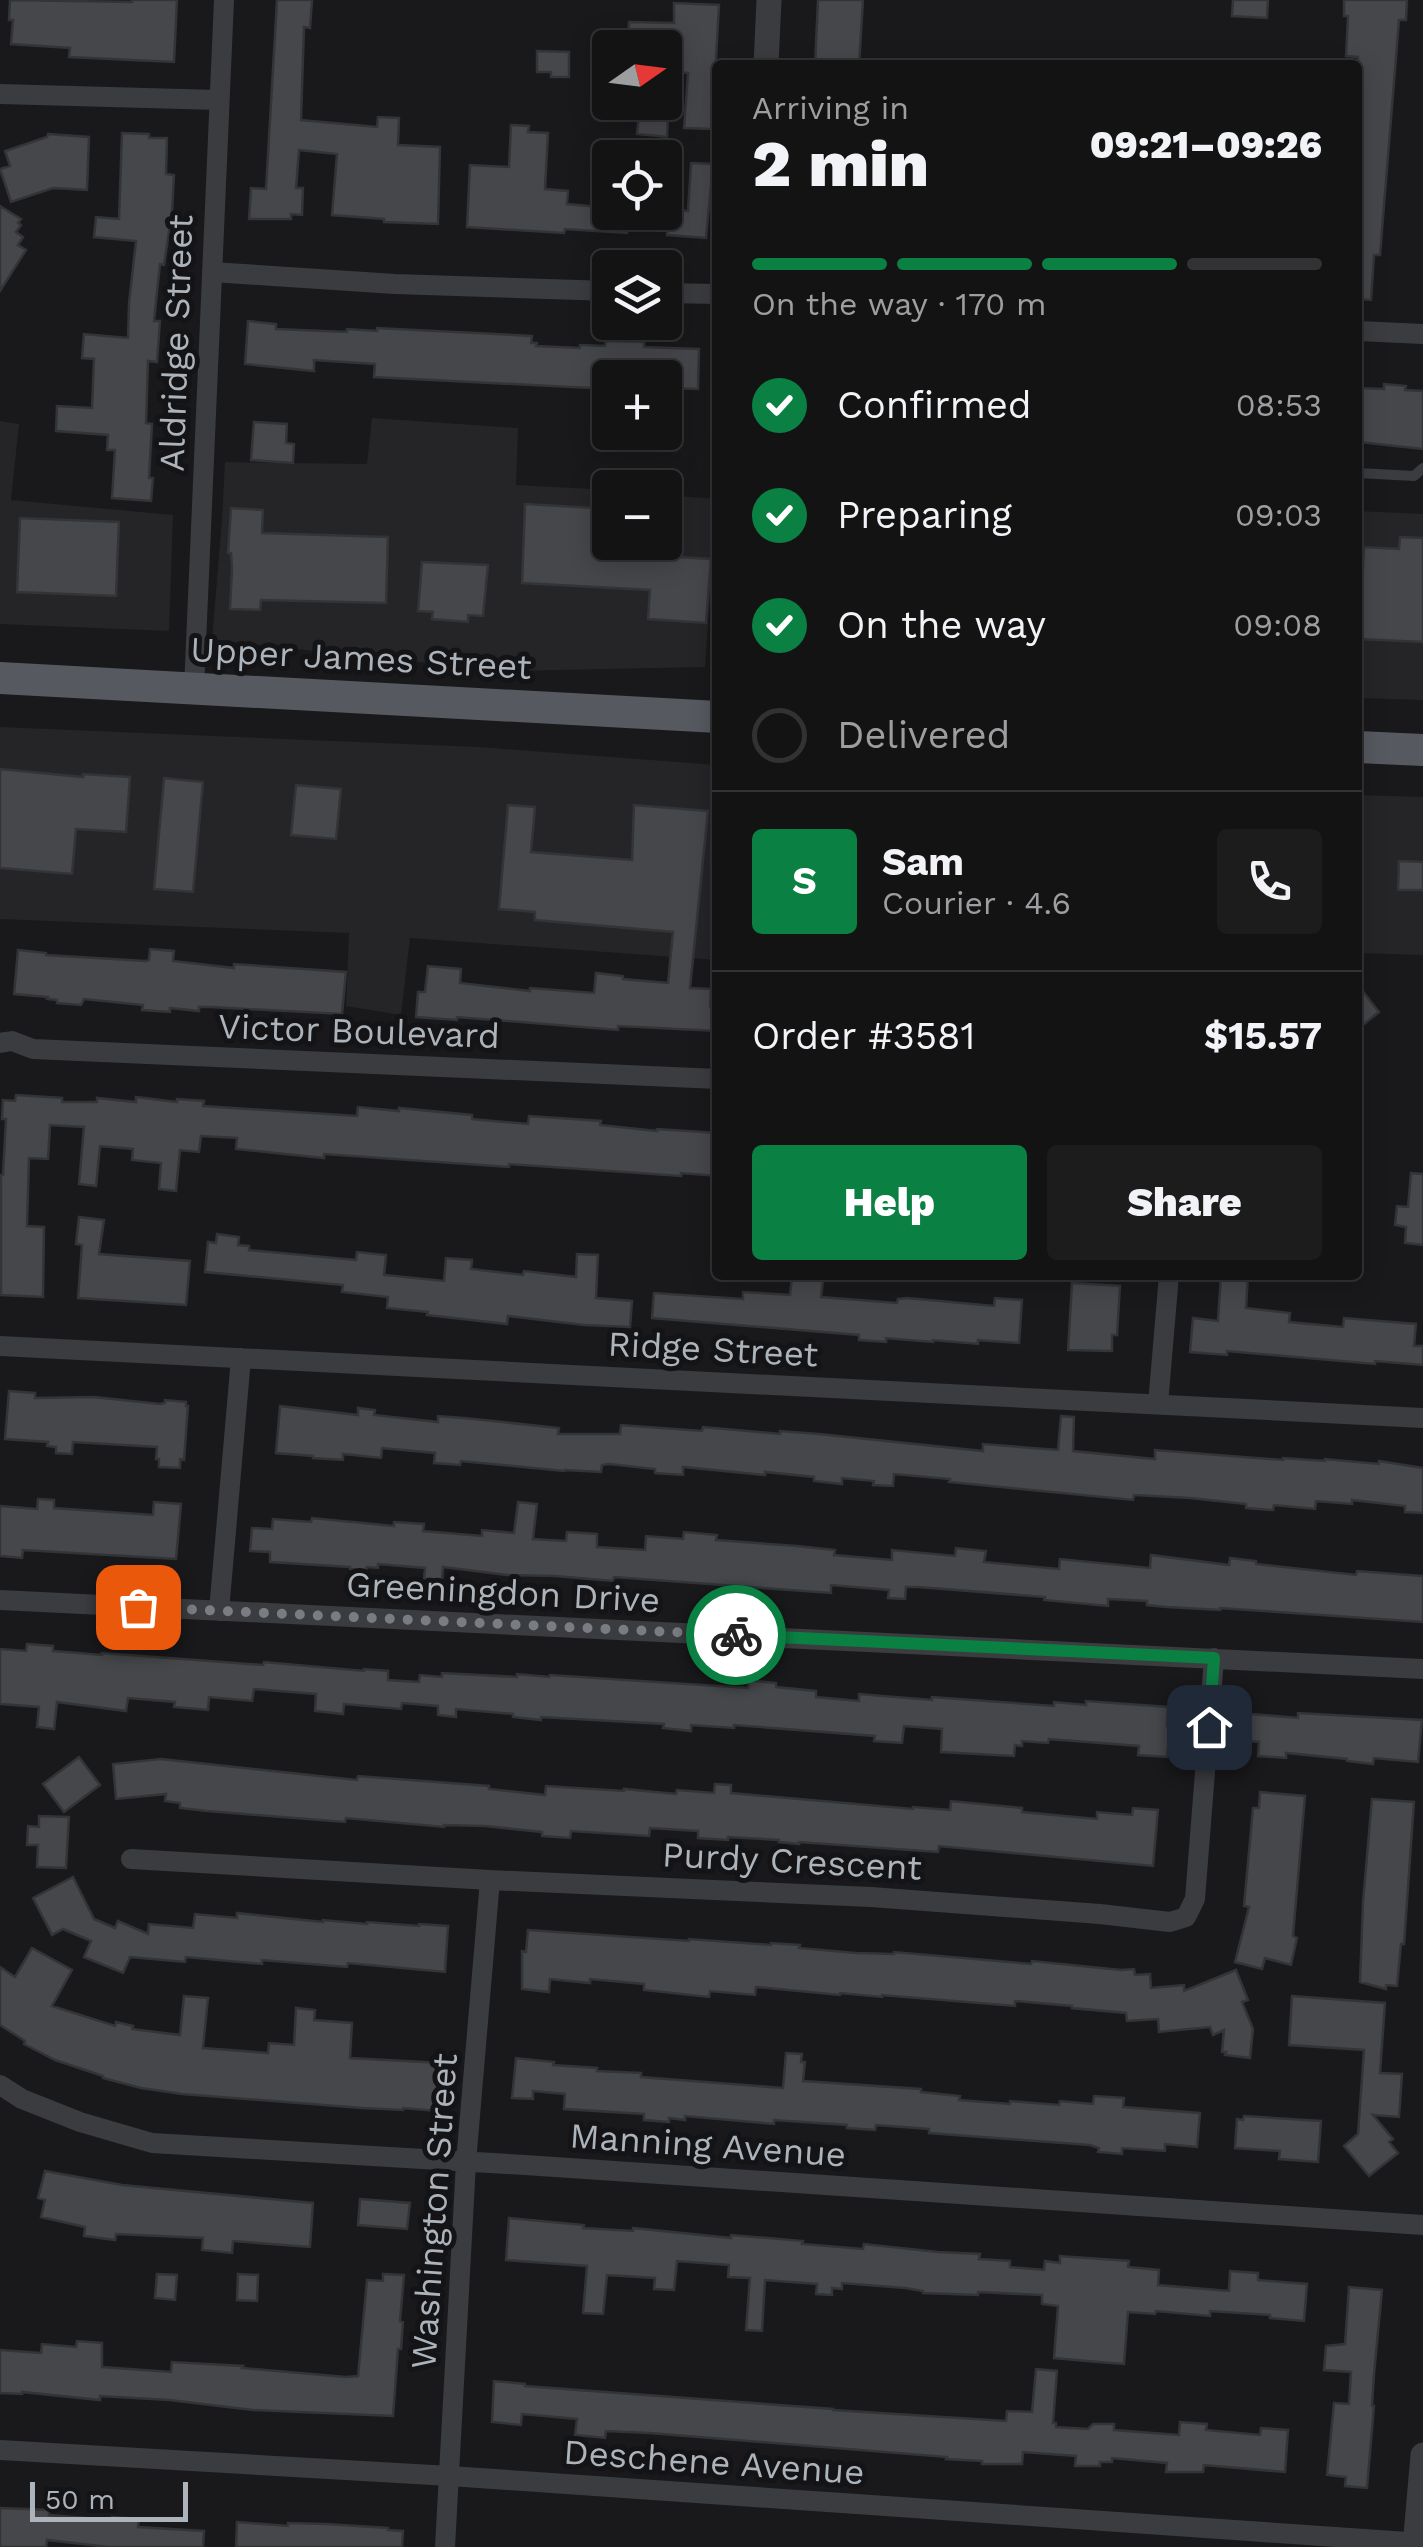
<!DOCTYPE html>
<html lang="en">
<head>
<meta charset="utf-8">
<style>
	body { margin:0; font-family:"Work Sans",sans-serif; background:#1c1c1d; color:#f1f3f6; height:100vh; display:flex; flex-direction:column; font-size:38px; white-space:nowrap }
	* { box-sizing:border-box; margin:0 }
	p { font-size:32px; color:#9d9ea0 }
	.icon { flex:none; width:55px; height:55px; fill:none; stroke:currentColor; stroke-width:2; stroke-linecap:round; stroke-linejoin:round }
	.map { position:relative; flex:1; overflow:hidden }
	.drawer { position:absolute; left:712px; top:60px; width:650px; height:1220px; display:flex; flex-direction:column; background:#131314; border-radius:10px; box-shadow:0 5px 25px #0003,0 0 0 2px #323234 }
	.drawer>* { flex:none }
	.needle { width:65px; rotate:76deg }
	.buttons { position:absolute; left:592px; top:30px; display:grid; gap:20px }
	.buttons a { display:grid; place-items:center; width:90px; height:90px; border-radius:10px; background:#131314; box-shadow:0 5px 25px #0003,0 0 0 2px #323234; font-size:50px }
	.scale { position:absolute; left:30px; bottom:25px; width:158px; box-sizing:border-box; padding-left:10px; border:5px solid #acb3ba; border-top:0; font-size:28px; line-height:35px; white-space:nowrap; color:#acb3ba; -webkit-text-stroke:8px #141416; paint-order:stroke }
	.pin { position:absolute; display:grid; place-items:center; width:85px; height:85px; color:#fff; margin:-42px; border-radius:20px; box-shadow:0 5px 15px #0006 }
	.courier { position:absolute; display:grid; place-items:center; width:100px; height:100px; margin:-50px; border:8px solid #0b8043; border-radius:50%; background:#fff; color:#222; box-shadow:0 2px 12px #0007 }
	.overview em { font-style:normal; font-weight:800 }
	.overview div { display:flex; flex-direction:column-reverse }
	.overview { display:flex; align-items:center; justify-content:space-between; height:170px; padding:0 40px }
	h1 { font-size:65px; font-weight:800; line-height:75px }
	.bar { display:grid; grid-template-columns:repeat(4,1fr); gap:15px 10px; align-content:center; height:120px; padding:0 40px }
	.bar i { height:12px; border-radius:8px; background:#323234 }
	.bar .selected { background:#0b8043 }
	.bar p { grid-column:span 4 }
	.line { display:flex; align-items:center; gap:25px; padding:0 40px; border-top:2px solid #323234 }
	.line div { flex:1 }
	.round { display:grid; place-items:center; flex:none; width:105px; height:105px; border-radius:10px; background:#1c1c1d }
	ol { padding:0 40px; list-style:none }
	li { display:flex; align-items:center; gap:30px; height:110px }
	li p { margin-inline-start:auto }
	li .icon { padding:10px; border-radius:50%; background:#0b8043; color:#fff; stroke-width:4 }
	li:last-child { color:#9d9ea0 }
	li i { width:55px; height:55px; border:5px solid #323234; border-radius:50% }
	.button { display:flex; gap:20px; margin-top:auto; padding:20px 40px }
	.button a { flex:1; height:115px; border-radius:10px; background:#0b8043; color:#fff; font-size:40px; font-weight:800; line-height:115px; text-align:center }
	.button a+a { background:#1c1c1d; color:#f1f3f6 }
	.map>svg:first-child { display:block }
</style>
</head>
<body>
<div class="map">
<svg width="1423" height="2547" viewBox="0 0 1423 2547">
	<rect width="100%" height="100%" fill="#19191b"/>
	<path fill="#252528" d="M372,418L518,428L516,485L610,490V542H665V495L717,499L705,667L503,671L212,640L222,520L225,462L367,464Z
		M0,421L19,424L11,500L173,515L169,631L0,624Z
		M1358,511L1423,514V700L1358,698Z
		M0,727L478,747L717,765V960L410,938L401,1015L346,1006L349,933L0,919Z
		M1358,795L1423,797V955L1358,953Z"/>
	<path fill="#46474b" stroke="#333437" stroke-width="2.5" d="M10,0L132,2V0H177L174,62L69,57L70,48L11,44L13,20H9Z
		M277,0H312L310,28L304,27L301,120L377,127L378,117L399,118L398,145L440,147L438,224L384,222V219L332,215L337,154L299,150L296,188H303L302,215L291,214V219H249L251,188L266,189Z
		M818,0H863L859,65H815Z
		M1233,0H1268L1267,18L1232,16Z
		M1344,0H1407L1406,20H1399L1380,255H1374L1371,300L1358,299V57L1346,56L1348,16H1344Z
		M674,3L719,5L712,129L684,128L688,73L671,72L673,40L628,38L629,22L674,23Z
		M537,51L569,52V77H551V72H537Z
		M639,115L668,117L667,137L637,134Z
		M511,125L529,126L528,132L548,133L545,189L568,191L567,204L610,208V212H629L627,233L565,229L564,233L467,227L470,165L509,167Z
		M122,133L149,134V138H167L166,174L174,175L172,211L164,265L160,264L154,321H160L157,362L148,361L146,423L152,424L149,478H153L151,501L112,498L115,450H107L108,435L56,431L57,406L92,408L94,359L82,358L84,334L128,338L129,303L136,241L94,237L96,217L119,219Z
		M48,134L89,137L87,190L53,188L11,202L0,169L10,166L5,151L47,137Z
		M691,163L713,164L706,238L667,235L669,210L688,211Z
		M0,206L21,219L18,223L21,225L16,232L23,237L18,245L26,250L0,291Z
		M248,321L276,324V329L347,332V329L377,331V328L532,336L531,343H537L536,346L580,348V345L605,346L606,341L644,342V347L699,349L698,389L665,388V378H610V389L374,377L375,364L314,360V371L245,364Z
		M1384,384L1406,386L1405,390L1423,391V449L1358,442V388L1384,389Z
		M254,422L287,424L286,443L294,444L293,463L251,460Z
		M525,504L610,509V542H646L645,555L711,559L706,623L648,619L650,590L522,583Z
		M231,508L263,510L262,533L388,537L386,603L261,600L260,610L230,609L232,569L231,553H228Z
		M20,518L119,522L116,596L17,592Z
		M1400,537L1423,538V642L1359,639L1364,547L1399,549Z
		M422,562L488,565L483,616L468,615V622L432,619L433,612L418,611Z
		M0,769L83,777V774L130,777L126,832L76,829L72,874L0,868Z
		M164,778L203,782L193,892L154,889Z
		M296,785L341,789L336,839L291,835Z
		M508,805L535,807L531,852L632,860L634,805L708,811L690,988L711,989L710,1007L718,1008V1031L618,1026V1030L457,1017V1020L416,1017L418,992H425L428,966L461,969L460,983L530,991V988L594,993L596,973L623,976V979L668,983L673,932L535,920V912L499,909Z
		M1399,861L1423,862V890H1398Z
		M150,949L174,951L173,961L234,968V964L346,972L342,1014L211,1007H199V1011L170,1008V1012L142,1010L143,1005L84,999L81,1005L57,1003V1000L47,999L48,997L14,994L18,950L46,953V955L146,961L149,960Z
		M1358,985L1379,1012L1358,1029Z
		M16,1095L62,1098V1102H97V1098L136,1102V1097L177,1102V1099L204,1101L203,1106L357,1116L358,1107L399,1111V1108L472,1115V1119L528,1124L529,1116L601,1121L600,1125L657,1131V1129L718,1133V1176L681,1173V1176L509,1164V1167L324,1154V1158L236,1149L237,1138L201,1136L199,1152L180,1150L176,1191L159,1189L161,1163L132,1160L133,1149L100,1146L96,1186L79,1184L84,1127L50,1125L48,1159L29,1158L27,1226L44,1227L43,1297L1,1295V1175H3L6,1119H2L3,1100L15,1101Z
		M1411,1173L1423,1174V1245L1405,1243L1406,1227L1395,1225L1397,1206L1408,1207Z
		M79,1217L104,1220L99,1254L190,1261L186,1305L78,1298L82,1245L76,1244Z
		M217,1234L239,1237L238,1245L249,1246V1250L356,1260L357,1252L386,1255L384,1275L444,1281L446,1258L472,1260L471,1269L523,1275L524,1271L576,1277L577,1254L598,1255L596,1298L632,1301L630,1327L584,1325L508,1316L507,1324L427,1315L428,1312L387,1308L388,1297L342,1292L343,1285L205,1272L208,1242L216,1243Z
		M1221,1275H1248L1246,1308L1290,1313L1289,1322L1343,1327L1344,1318L1416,1324L1414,1346H1423V1365L1375,1361V1364L1227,1351V1355L1190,1352L1193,1318L1218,1321Z
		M792,1277L823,1280L821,1297L897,1303L898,1299L907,1298L994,1306L995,1298L1022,1300L1019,1343L978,1340V1344L933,1340V1342L886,1338V1342L859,1340V1335L652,1318L654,1293L743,1299V1292L790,1295Z
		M1072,1283L1120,1286L1117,1335H1112V1351L1068,1350Z
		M9,1391L35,1393V1398L94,1397L160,1404L165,1403V1400L186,1402V1406H188L184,1460L180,1459V1468L159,1467V1459H156L157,1447L73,1442L72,1454L56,1453V1447L47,1446L48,1442L5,1439Z
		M280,1406L358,1415V1408L375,1410L374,1415L438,1422V1416L464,1418L559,1428L558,1434H620L621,1425L702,1431L703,1427L780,1434V1431L819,1434L983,1451V1444L1058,1450L1061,1416L1074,1417L1073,1451L1155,1459V1450L1283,1460V1458L1325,1461V1459L1379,1464V1461L1423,1468V1513L1405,1512V1506L1352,1500V1504L1316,1501L1315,1509L1274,1505L1273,1510L1246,1508V1504L1190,1498L1134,1495L1133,1500L949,1482L950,1479L894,1474L893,1486L873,1485L874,1481L842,1478V1484L814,1481V1477L765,1472V1475L683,1467V1475L655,1473V1469L609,1464L602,1465L601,1472L565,1470L564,1471L461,1461L460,1465L434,1463L435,1453L382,1448L381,1458L343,1454V1460L313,1458V1456L276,1453Z
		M38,1499L54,1500V1508L153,1515L154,1502L181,1504L176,1559L23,1550L22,1558L0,1556V1506L37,1509Z
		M518,1502L537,1504L533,1539L566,1541L567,1532L597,1534V1547L645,1550L646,1536L683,1539L684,1532L717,1535L716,1540L797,1546L835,1550L834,1555L892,1560V1550L955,1556L956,1548L986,1551L984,1562L1059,1569L1060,1559L1150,1568L1151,1555L1229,1565L1230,1558L1256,1561V1564L1356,1575L1357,1571L1423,1576V1622L1220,1608V1610L1167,1607L1147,1605V1601L1108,1599V1606L1044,1600L1045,1597L918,1587H906L905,1599L888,1598L889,1590L831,1585V1593L614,1577L613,1581L555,1576L507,1575L443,1567L442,1580L424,1579L425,1568L378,1564V1568L367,1567L366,1571L350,1569V1567L270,1562V1552L250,1551L252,1528L272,1529L273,1519L311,1522L312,1518L394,1526V1522L424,1524L423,1531L482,1536V1530L514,1533Z
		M27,1644L53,1646V1651L102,1655V1653L263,1665L264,1662L364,1671V1669L388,1671V1680L419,1682L420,1675L442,1677V1673L517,1677V1674L549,1677L550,1675L748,1688L749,1680L776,1683V1687L816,1691V1697L859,1701V1694L932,1700V1697L1054,1706V1702L1086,1705V1701L1168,1707L1167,1726L1170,1727L1167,1757L1138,1755L1139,1746L1049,1739L1048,1743L1022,1741V1746L1015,1745L1014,1756L941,1752L942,1729L904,1726L902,1743L874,1741L875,1736L734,1725V1728L691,1725V1731L663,1728L664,1724L541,1717V1720L513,1717V1714L456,1709V1717L438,1715V1706L402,1703L401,1709L344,1704L343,1714L315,1711L316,1694L254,1689L252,1701L209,1697L208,1710L174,1707L175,1702L128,1698L126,1711L57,1702L54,1729L37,1727L39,1707L0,1704V1649L26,1651Z
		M1239,1713L1298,1718V1713L1422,1720L1418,1762L1374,1758L1373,1764L1347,1761V1759L1286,1753V1758L1258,1756L1259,1742L1237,1740Z
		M79,1757L100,1785L64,1812L43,1784Z
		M161,1759L357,1780L358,1776L489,1786V1789L545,1795L546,1786L624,1791V1789L676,1794L677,1790L714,1793L715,1784L731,1785V1793L913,1809V1807L950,1810L951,1801L1022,1808V1812L1097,1819V1812L1132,1815L1133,1808L1158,1810L1153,1866L939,1846L938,1852L799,1842V1844L779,1842V1840L728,1837V1840L698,1838V1831L650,1828L649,1836L571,1831L570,1838L542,1836V1832L485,1826L444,1825V1827L346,1818L345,1822L207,1811L180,1808V1803L165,1801L166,1794L116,1799L113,1764Z
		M1260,1792L1305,1796L1293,1936L1297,1938L1291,1965L1265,1958L1262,1969L1235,1962L1249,1907L1244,1906L1253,1808H1259Z
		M1372,1799L1414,1802L1404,1944H1401L1397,1986L1386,1985V1989L1360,1982L1363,1902Z
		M39,1816L69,1817L66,1868L37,1867L38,1845H27L28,1826L39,1827Z
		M73,1877L94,1919L115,1928L118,1921L148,1934L149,1924L193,1928L195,1914L237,1918V1913L323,1922V1920L367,1924V1922L419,1926V1924L448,1926L445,1972L348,1963L347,1967L262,1960V1964L186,1957L185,1962L130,1957L123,1973L84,1957L91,1941L63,1929L52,1935L33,1898Z
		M528,1930L689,1941V1939L771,1945V1943L800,1945L799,1948L856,1953L894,1954V1952L1031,1964L1032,1961L1121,1970L1134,1969L1135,1975L1150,1974L1151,1988L1184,1985V1991L1236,1970L1248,2000L1242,2002L1253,2029L1250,2058L1225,2055L1226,2052H1222L1224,2030L1213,2035L1210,2027L1159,2032L1158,2019L1127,2021L1126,2013L1072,2008V2006L1015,2001V2006L882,1995V1997L840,1993V1995L756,1987L755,1995L710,1991L709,1997L644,1990V1984L590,1979V1983L550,1979L549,1992L522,1989V1951L526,1952Z
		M32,1948L72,1970L52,2006L115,2026L116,2022L133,2026L132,2029L180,2035L184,1996L208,1998L203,2048L268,2053L269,2043L294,2045L296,2008L315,2010L314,2020L352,2023L350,2058L442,2063L437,2111L403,2108V2110L362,2108L182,2094L141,2088L103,2078V2076L55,2060L24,2044L25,2041L0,2025V1967L15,1977Z
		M1292,1996L1385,2003L1380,2073L1402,2074L1399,2117L1373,2115L1393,2139L1389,2142L1398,2153L1369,2176L1344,2146L1358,2134L1364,2050L1289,2045Z
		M786,2053L802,2054L801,2062H805L803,2081L921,2089V2092L960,2096L959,2100L1010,2104V2101L1059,2105L1060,2101L1093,2104L1094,2096L1124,2098L1123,2107L1200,2113L1197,2147L1165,2144V2151L1122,2148V2154L1098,2152L1099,2148L1090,2145L929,2133V2129L876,2125L875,2130L847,2128V2125L774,2120V2124L685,2116V2120L669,2118V2122L644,2120V2114L564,2109L565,2094L533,2091V2099L512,2098L516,2058L554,2062L553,2065L597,2068V2071L641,2073V2077L783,2088Z
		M1244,2116L1321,2121L1318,2162L1279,2159L1280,2151L1235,2148L1237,2119L1243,2120Z
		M45,2171L122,2185L313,2203L310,2247L233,2241L232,2253L202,2250L203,2238L116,2234L115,2240L84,2236L85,2227L41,2217L45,2200L38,2198Z
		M360,2199L410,2203L407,2229L358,2225Z
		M509,2218L584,2225L583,2228L633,2231V2228L731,2238V2235L803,2241L802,2244L863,2249L864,2244L938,2252L980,2254L979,2259L1010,2261V2267L1044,2270L1045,2261L1060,2263V2256L1129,2261L1128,2267L1159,2270L1158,2285L1229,2291L1230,2271L1258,2273V2280L1307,2284L1304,2321L1270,2318V2315L1210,2311V2316L1156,2311L1155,2314L1128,2312L1124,2364L1098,2362L1054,2358L1058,2306L1042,2304V2295L978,2292V2295L923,2293V2291L905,2288L842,2283V2289L832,2288V2295L816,2294L817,2284L765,2280L762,2331L746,2330L750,2278L728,2277L729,2265L677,2261L674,2290L654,2289L655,2278L607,2275L603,2314L583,2313L587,2266L506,2260Z
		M157,2274L177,2275L175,2300L155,2298Z
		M238,2274L258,2275L257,2301L237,2300Z
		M383,2274L404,2275L400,2321L403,2322L401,2349H398L393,2416L253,2410L169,2400L100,2396V2400L22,2392V2394L0,2393V2350L41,2353L42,2344L76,2347L77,2341L102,2343V2367L171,2372L172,2362L243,2366L242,2368L346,2377L358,2376L367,2280L383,2281Z
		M1349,2287L1382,2290L1374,2374L1372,2406H1374L1367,2488L1345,2486L1346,2477L1327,2475L1334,2403L1349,2404L1351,2372L1324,2370L1326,2346L1345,2344Z
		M1036,2369L1057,2371L1053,2423H1056V2427L1088,2429L1093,2424H1114V2430L1179,2435L1180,2422L1207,2424L1206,2430L1260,2435L1261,2428L1288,2430L1285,2472L1204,2465L1203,2472H1166L1167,2463L1112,2458V2462H1100V2466H1075L1076,2456L1023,2452L1022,2464H982V2461L946,2459L947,2457L649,2433L606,2431L605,2438L575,2435L577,2419L522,2414L521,2425L492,2422L494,2381L525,2384V2386L833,2409V2410L1006,2421L1007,2411L1032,2412Z
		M0,2508L49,2510V2515L111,2520L112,2517L139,2519L138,2527L204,2531L203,2547H109L47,2540L46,2547H0Z
		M237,2522L288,2526V2523L326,2524L388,2528V2530L403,2531L402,2547H236Z"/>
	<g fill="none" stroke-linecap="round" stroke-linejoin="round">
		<path stroke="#3a3c40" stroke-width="10" d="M1358,473L1414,476L1423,468"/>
		<path stroke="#3a3c40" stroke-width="20" d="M0,94L219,100
			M212,272L395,284L610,291
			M665,293L718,294
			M1358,331L1423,334
			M194,689L224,0
			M0,1043L12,1041L33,1049L718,1079
			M0,1346L1423,1418
			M1158,1404L1169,1275
			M0,1600L1423,1669
			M219,1611L241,1358
			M131,1859L490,1880L871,1897L1100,1914L1170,1922L1186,1917L1195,1899L1214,1658
			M0,2085L22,2099L80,2122L152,2143L525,2165L1423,2225
			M0,2450L450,2476L1423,2543
			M445,2547L466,2163L490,1880"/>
		<path stroke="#3a3c40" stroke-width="25" d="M766,65L769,0
			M1415,2547L1423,2455"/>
		<path stroke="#56595f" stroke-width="32" d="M0,678L718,717
			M1358,747L1423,750"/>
	</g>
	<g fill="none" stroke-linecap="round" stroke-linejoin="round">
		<path stroke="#797d82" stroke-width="10" stroke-dasharray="0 18" d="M138,1607L736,1635"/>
		<path stroke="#0b8043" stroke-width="12" d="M736,1635L1214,1658L1209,1727"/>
	</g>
	<g text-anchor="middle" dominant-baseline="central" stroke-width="10" stroke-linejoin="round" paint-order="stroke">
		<g font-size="35" fill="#acb3ba" stroke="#141416">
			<text transform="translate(176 343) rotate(-88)">Aldridge Street</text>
			<text transform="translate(361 658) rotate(3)">Upper James Street</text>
			<text transform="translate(359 1031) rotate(2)">Victor Boulevard</text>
			<text transform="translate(713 1349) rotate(3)">Ridge Street</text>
			<text transform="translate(503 1592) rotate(3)">Greeningdon Drive</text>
			<text transform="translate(792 1861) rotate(3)">Purdy Crescent</text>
			<text transform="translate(708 2145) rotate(4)">Manning Avenue</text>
			<text transform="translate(434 2211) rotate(-86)">Washington Street</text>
			<text transform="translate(714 2462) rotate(4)">Deschene Avenue</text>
		</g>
	</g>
</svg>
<div class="buttons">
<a><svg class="needle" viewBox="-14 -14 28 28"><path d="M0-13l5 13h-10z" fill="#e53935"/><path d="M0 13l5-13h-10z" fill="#9d9ea0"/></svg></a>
<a><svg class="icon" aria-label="locate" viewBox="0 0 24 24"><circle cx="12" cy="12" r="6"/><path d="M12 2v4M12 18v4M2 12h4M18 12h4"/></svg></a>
<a><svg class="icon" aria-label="layers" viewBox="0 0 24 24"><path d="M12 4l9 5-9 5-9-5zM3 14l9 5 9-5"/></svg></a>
<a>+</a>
<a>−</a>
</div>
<div class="scale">50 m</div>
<div class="pin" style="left:138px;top:1607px;background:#ea580c"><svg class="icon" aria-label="bag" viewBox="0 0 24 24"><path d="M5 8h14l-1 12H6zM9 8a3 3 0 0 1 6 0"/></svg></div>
<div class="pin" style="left:1209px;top:1727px;background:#1f2937"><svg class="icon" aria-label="home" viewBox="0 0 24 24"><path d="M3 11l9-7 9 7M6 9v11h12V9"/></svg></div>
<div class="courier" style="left:736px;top:1635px"><svg class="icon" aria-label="bike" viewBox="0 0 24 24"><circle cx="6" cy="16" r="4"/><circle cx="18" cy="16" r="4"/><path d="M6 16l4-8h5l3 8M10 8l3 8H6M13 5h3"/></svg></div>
<section class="drawer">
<div class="overview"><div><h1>2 min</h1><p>Arriving in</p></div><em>09:21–09:26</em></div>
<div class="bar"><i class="selected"></i><i class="selected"></i><i class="selected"></i><i></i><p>On the way · 170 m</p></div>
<ol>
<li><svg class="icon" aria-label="check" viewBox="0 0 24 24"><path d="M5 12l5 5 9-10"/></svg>Confirmed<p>08:53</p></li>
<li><svg class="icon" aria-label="check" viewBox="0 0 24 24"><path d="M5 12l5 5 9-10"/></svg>Preparing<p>09:03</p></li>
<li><svg class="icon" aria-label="check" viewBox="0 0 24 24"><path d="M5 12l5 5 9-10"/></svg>On the way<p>09:08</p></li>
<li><i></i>Delivered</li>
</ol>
<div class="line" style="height:180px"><b class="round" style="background:#0b8043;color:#fff">S</b><div><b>Sam</b><p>Courier · 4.6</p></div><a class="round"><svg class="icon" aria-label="phone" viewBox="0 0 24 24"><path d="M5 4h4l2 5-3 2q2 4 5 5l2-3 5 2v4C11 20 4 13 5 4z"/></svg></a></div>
<div class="line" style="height:130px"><div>Order #3581</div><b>$15.57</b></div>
<div class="button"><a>Help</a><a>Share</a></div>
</section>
</div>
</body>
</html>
